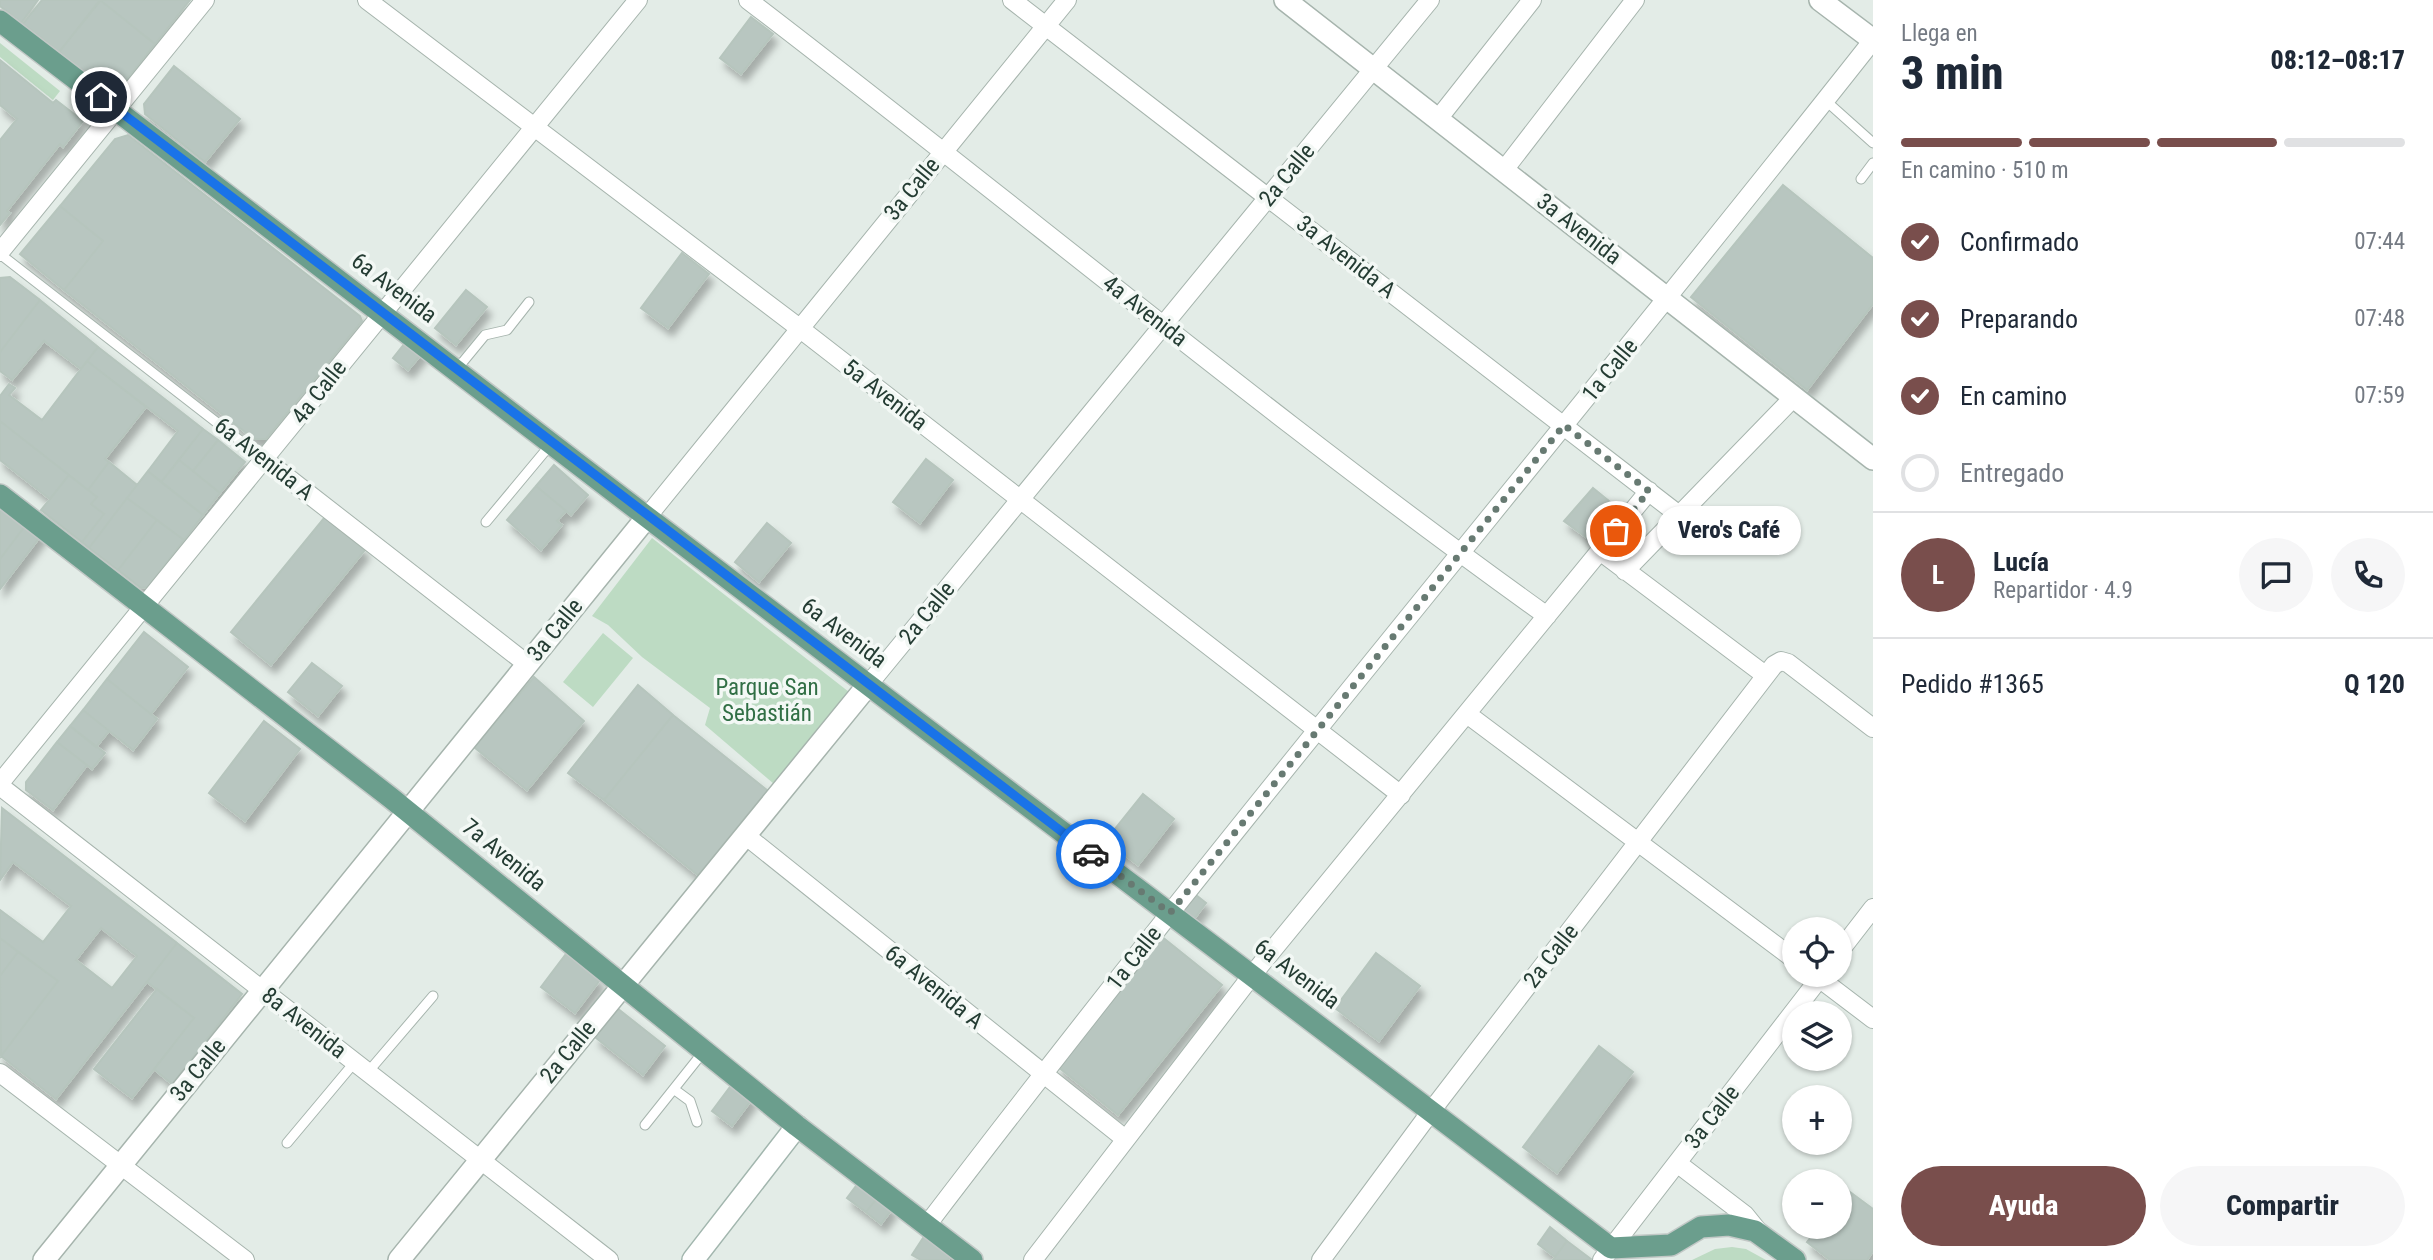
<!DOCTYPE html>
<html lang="es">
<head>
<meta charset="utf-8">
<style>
	body { margin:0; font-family:"Roboto Condensed",sans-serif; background:#f6f6f7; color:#1f2937; height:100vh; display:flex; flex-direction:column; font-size:26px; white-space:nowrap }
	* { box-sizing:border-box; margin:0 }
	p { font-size:23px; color:#747a83 }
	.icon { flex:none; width:38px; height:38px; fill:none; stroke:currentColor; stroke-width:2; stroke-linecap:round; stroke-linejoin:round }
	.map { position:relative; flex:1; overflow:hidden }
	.side { display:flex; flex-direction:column; background:#fff; width:560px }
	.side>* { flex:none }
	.buttons { position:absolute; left:1782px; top:917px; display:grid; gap:14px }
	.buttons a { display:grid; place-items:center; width:70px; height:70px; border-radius:50%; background:#fff; box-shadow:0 2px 5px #0004; font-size:35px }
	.pin { position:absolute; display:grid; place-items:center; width:60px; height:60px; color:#fff; margin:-30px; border:4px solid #fff; border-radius:50%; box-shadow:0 2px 7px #0007 }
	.courier { position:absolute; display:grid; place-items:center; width:70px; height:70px; margin:-35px; border:5px solid #1a73e8; border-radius:50%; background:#fff; color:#222; box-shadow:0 2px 9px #0007 }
	.bubble { position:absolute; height:49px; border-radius:24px; background:#fff; box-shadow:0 2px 5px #0004; font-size:23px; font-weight:800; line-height:49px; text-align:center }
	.overview em { font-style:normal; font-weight:800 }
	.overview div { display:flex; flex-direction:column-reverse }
	.overview { display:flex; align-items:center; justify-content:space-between; height:119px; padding:0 28px }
	h1 { font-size:46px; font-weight:800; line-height:52px }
	.bar { display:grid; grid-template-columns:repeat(4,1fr); gap:10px 7px; align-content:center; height:84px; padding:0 28px }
	.bar i { height:9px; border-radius:5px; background:#e0e1e3 }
	.bar .on { background:#794e4c }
	.bar p { grid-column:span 4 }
	.line { display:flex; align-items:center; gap:18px; padding:0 28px; border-top:2px solid #e0e1e3 }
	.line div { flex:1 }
	.round { display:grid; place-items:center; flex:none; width:74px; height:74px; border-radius:37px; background:#f6f6f7 }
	ol { padding:0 28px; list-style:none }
	li { display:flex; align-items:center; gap:21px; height:77px }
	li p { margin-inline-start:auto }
	li .icon { padding:7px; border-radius:50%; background:#794e4c; color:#fff; stroke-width:4 }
	li:last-child { color:#747a83 }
	li i { width:38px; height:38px; border:4px solid #e0e1e3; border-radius:50% }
	.primary-button { display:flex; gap:14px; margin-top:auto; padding:14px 28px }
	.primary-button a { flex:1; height:80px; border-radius:42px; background:#794e4c; color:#fff; font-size:28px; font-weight:800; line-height:80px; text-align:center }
	.primary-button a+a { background:#f6f6f7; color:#1f2937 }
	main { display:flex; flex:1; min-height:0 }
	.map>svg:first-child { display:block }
</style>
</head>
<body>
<main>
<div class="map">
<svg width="1873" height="1260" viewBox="0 0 1873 1260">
	<defs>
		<filter id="shadow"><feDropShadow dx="4.5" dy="8" stdDeviation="3.5" flood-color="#0004"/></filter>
	</defs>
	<rect width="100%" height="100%" fill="#e3ece7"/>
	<path fill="#bddbc3" d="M0,43L60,91L53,100L0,57Z
		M652,538L849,692L774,784L705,725L710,708L642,657L608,625L592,616Z
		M603,633L633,658L593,707L563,682Z
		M1732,1247L1746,1249L1766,1260H1692L1715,1249Z"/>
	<path fill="#b8c6c0" stroke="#b6c5bd" stroke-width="2" fill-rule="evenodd" filter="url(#shadow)" d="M0,0H38L21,23L0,6Z
		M42,0H101L59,52L23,24Z
		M100,0H190L155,44Z
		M100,0L155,44L120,88L108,90L59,52Z
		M751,17L773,34L741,74L720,58Z
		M0,60L53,103L56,100L83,121L63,147L60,144L7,211L10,213L0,225V140L17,119L0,105Z
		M174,66L240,119L205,162L145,114L144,104Z
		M128,135L360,316L362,321L266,439H254L64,290L103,241L60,206L115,139Z
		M1783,185L1873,258V304L1807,390L1691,297Z
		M60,206L103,241L64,290L20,254Z
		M682,253L709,274L668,328L641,308Z
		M10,277L40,300L0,352V278Z
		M466,290L487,307L456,345L435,328Z
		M40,300L98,347L81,369L44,341L12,380L0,371V352Z
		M409,338L424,351L408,370L393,358Z
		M98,347L203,429L161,482L148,471L178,431L87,361Z
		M87,361L146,407L105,459L109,462L88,490L0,421V396L9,384L15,388L9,395L42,420Z
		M0,421L69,475L50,499L0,460Z
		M203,429L218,440L193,471L179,460Z
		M218,440L245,462L220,493L193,471Z
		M926,459L953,480L920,523L893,502Z
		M179,460L220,493L203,515L161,482Z
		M109,462L137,485L89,548L82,542L104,514L91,504L97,497L88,490Z
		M554,465L588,495L571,515L536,486Z
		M148,471L203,515L184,540L127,498Z
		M69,475L97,497L91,504L104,514L82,542L41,510Z
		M536,486L566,511L557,521L562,525L541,550L507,520Z
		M1593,488L1619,509L1591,541L1564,521Z
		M127,498L157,520L118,570L89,548Z
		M5,504L28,522L0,559V510Z
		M325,517L365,550L271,665L231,632Z
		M157,520L184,540L148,587L141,588L118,570Z
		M28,522L43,533L0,589V559Z
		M767,523L791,543L759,582L735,562Z
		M144,632L188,667L151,714L107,679Z
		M312,663L342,686L318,716L288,692Z
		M534,677L584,721L527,790L474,747Z
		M107,679L157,719L133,750L83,710Z
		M638,685L673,715L604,800L568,773Z
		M83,710L109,731L96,747L70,726Z
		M673,715L768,791L699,876L604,800Z
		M264,721L300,749L245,821L209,793Z
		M70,726L105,753L92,769L57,742Z
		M57,742L87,765L53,810L26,790V782Z
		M1143,794L1174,819L1138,865L1106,840Z
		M2,808L177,943L56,1099L1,1056L58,981L0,938V910L43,942L71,906L13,862L0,880ZM101,928L137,956L112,988L76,960Z
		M1196,895L1206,903L1191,923L1180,915Z
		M1161,936L1222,985L1118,1115L1057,1066Z
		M0,938L18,952L0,976Z
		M177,943L242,994L172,1084L154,1069L194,1018L147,982Z
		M18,952L58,981L1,1056L0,976Z
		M1376,953L1420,986L1379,1041L1335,1008Z
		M566,954L600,980L575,1013L541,987Z
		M157,989L194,1018L132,1098L94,1069Z
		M617,1008L665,1046L643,1075L595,1037Z
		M1599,1046L1633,1072L1557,1173L1523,1147Z
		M733,1083L753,1098L732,1126L712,1111Z
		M859,1182L878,1197L866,1212L847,1198Z
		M1846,1189L1873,1209V1251L1867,1260H1830L1807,1242L1819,1227H1839V1199Z
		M878,1197L893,1208L881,1224L866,1212Z
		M1550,1227L1567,1241L1555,1257L1538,1244Z
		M927,1232L954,1250L948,1260H921L912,1255Z
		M1567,1241L1591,1259L1590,1260H1553Z"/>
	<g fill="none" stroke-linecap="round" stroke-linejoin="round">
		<g stroke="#a6b4ad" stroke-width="11">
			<path id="service" d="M1825,100L1873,143
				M1861,179L1873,163
				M0,254L265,460
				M457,369L485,335L507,330L529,302
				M486,522L551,444
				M368,1072L433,996
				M675,1090L690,1101L697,1122
				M645,1125L704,1051
				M287,1143L354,1063"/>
		</g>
		<g stroke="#a6b4ad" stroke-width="20">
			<path id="minor" d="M367,0L798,327L1401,795
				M748,0C1015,204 1273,420 1547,616
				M1012,0L1679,515
				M1438,119L1532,0
				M1504,170L1635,0
				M0,252L205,0
				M265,460L527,664
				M647,517L1067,0
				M1600,551L1765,675
				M1625,571L1794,397
				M868,685L1430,0
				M1467,714L1794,959
				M0,783L638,0
				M0,786L609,1260
				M745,835L1124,1138
				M1839,952L1873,908
				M1815,975L1873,1019
				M0,1073L245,1260
				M1677,1163L1745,1215L1762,1236
				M927,1225C1233,823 1560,437 1873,40
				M1033,1260L1253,974L1649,491
				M1321,1260L1432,1110L1774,665L1781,661L1788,663L1873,728
				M1602,1260L1822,975"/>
		</g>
		<g stroke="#a6b4ad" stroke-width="24">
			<path id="tertiary" d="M1285,0L1873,459
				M1820,0L1873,40
				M44,1260L647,517
				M399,1260L868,685"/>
		</g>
		<g stroke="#a2b6ae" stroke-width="24">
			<path id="secondary" d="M693,1260L797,1126"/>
		</g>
		<g stroke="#c2c8c6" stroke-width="24">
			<path id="primary" d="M0,21L647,517L1611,1248L1671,1245L1701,1227L1729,1225L1755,1231L1795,1260
				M0,495L391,798L797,1126L972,1260"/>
		</g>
		<use href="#service" stroke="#fff" stroke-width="9"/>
		<use href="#minor" stroke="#fff" stroke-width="18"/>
		<use href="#tertiary" stroke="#fff" stroke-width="21"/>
		<use href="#secondary" stroke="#fff" stroke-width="21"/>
		<use href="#primary" stroke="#6b9e8d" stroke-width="21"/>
	</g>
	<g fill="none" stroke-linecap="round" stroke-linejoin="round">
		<path stroke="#677a72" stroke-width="7" stroke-dasharray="0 12.6" d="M1091,854L1170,913L1564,425L1649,491L1616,531"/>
		<path stroke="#1a73e8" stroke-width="9" d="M101,97L1091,854"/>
	</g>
	<g text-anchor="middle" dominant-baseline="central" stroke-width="7" stroke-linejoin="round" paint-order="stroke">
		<g font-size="23" fill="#243c33" stroke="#f3f8f5">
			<text transform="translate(1287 175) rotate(-51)">2a Calle</text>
			<text transform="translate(912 189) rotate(-51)">3a Calle</text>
			<text transform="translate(1579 229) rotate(38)">3a Avenida</text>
			<text transform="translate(1346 257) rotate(38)">3a Avenida A</text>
			<text transform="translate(394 288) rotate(37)">6a Avenida</text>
			<text transform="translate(1145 311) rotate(38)">4a Avenida</text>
			<text transform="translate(1610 370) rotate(-51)">1a Calle</text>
			<text transform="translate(319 392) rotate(-52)">4a Calle</text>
			<text transform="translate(885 395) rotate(38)">5a Avenida</text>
			<text transform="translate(264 459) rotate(38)">6a Avenida A</text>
			<text transform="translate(927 613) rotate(-51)">2a Calle</text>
			<text transform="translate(555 630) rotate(-51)">3a Calle</text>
			<text transform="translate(844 633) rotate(37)">6a Avenida</text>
			<text transform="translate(504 855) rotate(39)">7a Avenida</text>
			<text transform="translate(1551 956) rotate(-52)">2a Calle</text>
			<text transform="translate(1134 958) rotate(-52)">1a Calle</text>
			<text transform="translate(1297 974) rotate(37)">6a Avenida</text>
			<text transform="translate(934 987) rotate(39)">6a Avenida A</text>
			<text transform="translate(304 1023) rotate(38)">8a Avenida</text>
			<text transform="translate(568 1052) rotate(-51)">2a Calle</text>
			<text transform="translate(198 1070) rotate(-51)">3a Calle</text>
			<text transform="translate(1712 1117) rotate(-52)">3a Calle</text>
		</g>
		<g font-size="23" fill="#316f45" stroke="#f3f8f5">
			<text x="767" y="687">Parque San<tspan x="767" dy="26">Sebastián</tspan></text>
		</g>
	</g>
</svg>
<div class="buttons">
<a><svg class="icon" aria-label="locate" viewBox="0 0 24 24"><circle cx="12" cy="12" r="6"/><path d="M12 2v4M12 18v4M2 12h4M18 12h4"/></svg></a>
<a><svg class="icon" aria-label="layers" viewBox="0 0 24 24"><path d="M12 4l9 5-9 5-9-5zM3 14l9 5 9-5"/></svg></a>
<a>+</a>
<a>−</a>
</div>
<div class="pin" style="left:1616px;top:531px;background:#ea580c"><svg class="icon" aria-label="bag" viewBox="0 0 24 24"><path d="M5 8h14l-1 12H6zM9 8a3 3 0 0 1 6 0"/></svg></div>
<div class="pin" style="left:101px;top:97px;background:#1f2937"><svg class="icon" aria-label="home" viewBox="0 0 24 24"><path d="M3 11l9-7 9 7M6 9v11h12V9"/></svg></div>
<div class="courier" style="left:1091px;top:854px"><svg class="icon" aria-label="car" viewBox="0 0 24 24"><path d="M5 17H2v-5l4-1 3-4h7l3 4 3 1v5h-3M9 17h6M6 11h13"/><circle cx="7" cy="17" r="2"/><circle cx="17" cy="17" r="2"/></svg></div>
<div class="bubble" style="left:1657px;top:506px;width:144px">Vero's Café</div>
</div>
<section class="side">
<div class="overview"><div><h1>3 min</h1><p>Llega en</p></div><em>08:12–08:17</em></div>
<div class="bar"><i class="on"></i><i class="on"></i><i class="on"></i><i></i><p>En camino · 510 m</p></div>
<ol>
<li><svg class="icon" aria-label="check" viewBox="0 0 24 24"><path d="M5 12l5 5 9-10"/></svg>Confirmado<p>07:44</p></li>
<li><svg class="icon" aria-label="check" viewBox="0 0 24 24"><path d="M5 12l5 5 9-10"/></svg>Preparando<p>07:48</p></li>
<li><svg class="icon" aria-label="check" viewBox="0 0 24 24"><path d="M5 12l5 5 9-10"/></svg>En camino<p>07:59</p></li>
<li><i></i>Entregado</li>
</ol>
<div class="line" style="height:126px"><b class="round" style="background:#794e4c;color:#fff">L</b><div><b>Lucía</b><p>Repartidor · 4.9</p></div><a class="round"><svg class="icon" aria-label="chat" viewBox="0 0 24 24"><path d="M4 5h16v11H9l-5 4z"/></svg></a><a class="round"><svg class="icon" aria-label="phone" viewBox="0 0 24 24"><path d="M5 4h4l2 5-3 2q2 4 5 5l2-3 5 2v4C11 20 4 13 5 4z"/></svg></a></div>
<div class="line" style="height:91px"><div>Pedido #1365</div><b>Q 120</b></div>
<div class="primary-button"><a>Ayuda</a><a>Compartir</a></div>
</section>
</main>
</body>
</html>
